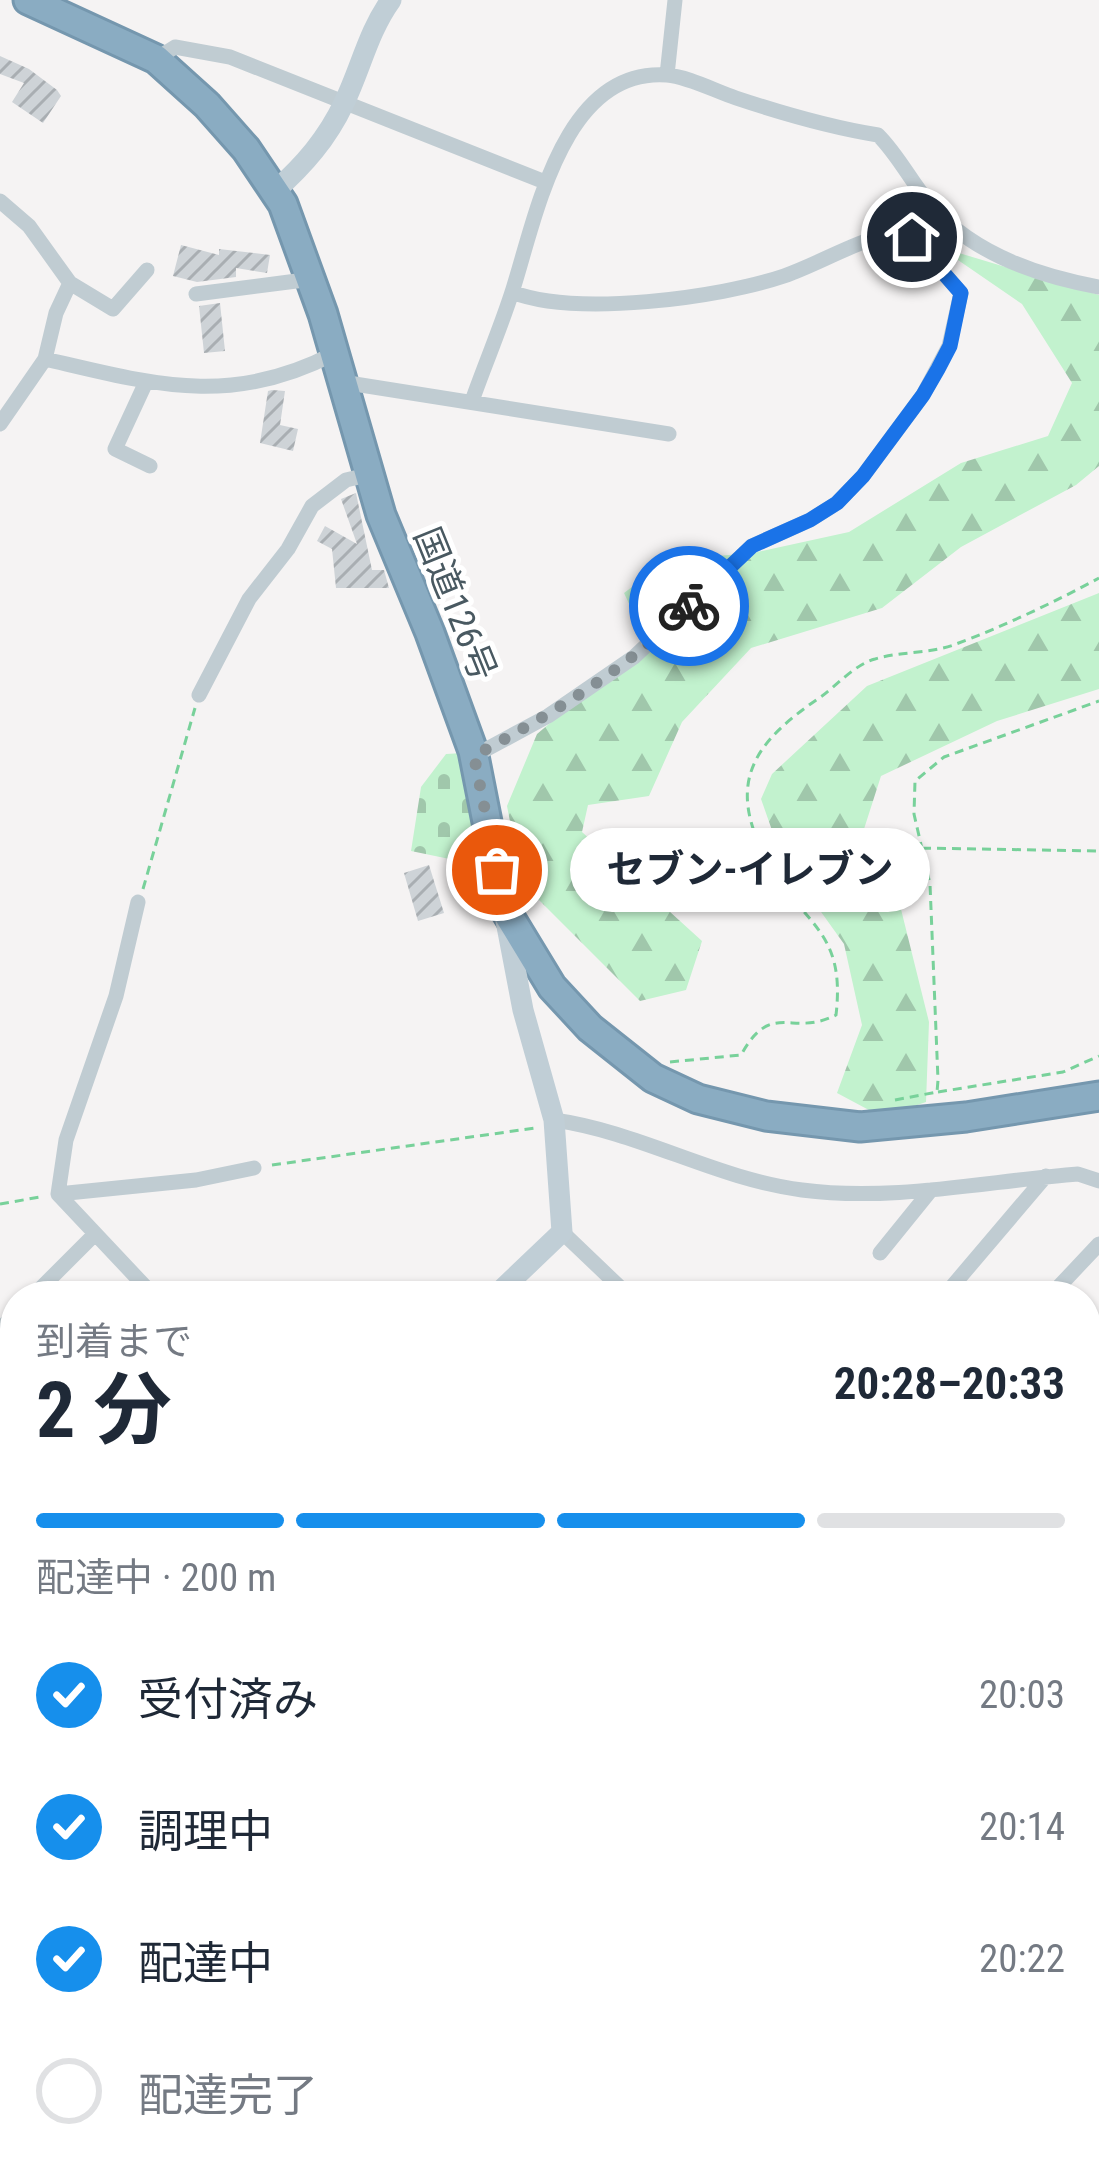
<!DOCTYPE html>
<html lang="ja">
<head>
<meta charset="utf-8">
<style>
	body { margin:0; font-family:"Roboto Condensed","Noto Sans JP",sans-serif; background:#f2f2f3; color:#1f2937; height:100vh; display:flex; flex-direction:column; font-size:45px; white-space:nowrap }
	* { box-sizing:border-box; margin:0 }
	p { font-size:39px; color:#747a83 }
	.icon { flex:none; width:66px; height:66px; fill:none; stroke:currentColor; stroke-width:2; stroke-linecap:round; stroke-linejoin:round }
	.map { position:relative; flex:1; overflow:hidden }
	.drawer { position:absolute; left:0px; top:1281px; width:1101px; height:900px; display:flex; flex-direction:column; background:#fff; border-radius:48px 48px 0 0; box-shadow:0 3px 9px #0004 }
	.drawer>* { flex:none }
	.pin { position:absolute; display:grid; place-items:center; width:102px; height:102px; color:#fff; margin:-51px; border:6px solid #fff; border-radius:50%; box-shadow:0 3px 12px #0007 }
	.courier { position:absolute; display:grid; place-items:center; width:120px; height:120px; margin:-60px; border:9px solid #1a73e8; border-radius:50%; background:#fff; color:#222; box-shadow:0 3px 15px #0007 }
	.bubble { position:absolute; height:84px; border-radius:42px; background:#fff; box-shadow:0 3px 9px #0004; font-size:39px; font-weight:700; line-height:84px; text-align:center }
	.overview em { font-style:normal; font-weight:700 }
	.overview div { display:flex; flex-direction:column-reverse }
	.overview { display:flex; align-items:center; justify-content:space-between; height:204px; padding:0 36px }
	h1 { font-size:78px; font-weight:700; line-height:90px }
	.bar { display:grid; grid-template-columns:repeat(4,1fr); gap:18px 12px; align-content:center; height:144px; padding:0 36px }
	.bar i { height:15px; border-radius:9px; background:#e0e1e3 }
	.bar .current { background:#168fec }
	.bar p { grid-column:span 4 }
	ol { padding:0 36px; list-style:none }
	li { display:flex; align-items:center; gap:36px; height:132px }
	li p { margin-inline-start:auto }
	li .icon { padding:12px; border-radius:50%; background:#168fec; color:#fff; stroke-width:4 }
	li:last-child { color:#747a83 }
	li i { width:66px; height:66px; border:6px solid #e0e1e3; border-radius:50% }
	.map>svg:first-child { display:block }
</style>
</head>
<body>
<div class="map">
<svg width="1099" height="2181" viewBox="0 0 1099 2181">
	<defs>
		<pattern id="forest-firs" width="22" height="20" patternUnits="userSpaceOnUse" patternTransform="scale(3)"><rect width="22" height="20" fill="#c2f2ce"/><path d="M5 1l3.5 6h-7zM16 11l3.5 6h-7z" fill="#a0c7ab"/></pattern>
		<pattern id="cemetery-stones" width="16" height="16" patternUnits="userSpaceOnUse" patternTransform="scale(3)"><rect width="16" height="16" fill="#c2f2ce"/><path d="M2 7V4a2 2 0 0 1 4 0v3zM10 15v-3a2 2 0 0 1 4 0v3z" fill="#a0c7ab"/></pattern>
		<pattern id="building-hatch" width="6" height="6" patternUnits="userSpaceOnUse" patternTransform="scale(3)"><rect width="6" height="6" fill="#ced3d7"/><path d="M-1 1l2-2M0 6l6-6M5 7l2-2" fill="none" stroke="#a9aeb2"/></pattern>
	</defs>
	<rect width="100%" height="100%" fill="#f5f3f3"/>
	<path fill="url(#forest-firs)" d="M939,247L1099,295V466L1076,485L961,547L882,608L751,648L682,722L649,796L588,805L582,832L702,941L686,990L640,1001L522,883L507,806L537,734L647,642L624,593L668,560L753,553L849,532L961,463L1048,436L1072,383L1022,304Z
		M1099,593V689L997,721L881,776L864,829L893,877L929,1022L926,1102L882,1117L837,1093L862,1025L844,944L781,856L761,799L772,774L867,686Z"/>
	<path fill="url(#cemetery-stones)" d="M463,753L479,836L464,862L411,851L421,787L446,754Z"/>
	<path fill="url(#building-hatch)" d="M0,56L29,69L57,90L61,96L43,123L12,102L24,83L0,74Z
		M181,245L219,255V249L270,255L267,273L236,268V277L197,282L173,276Z
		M220,303L225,351L204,353L199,306Z
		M272,390L285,391L280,425L298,429L293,451L260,443L268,391Z
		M356,493L372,570H384L389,588H336L332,549L317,541L325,526L357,544L341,499Z
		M429,865L444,913L418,921L404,873Z"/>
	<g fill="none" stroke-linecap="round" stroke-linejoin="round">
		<g stroke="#7597ae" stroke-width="33">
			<path id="highway" d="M28,0L156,59L207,105L246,149L283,204L323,314L381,515L430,633L473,751L504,908L552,987L590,1028L653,1078L698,1099L766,1116L860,1127L966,1117L1099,1096"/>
		</g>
		<path stroke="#78d19a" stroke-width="3" stroke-dasharray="9 6" stroke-linecap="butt" d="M922,848L1099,851
			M143,889L195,708
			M670,1062L741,1055C772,999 791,1038 836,1015C846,929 803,926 768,862C724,782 754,742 822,696C838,684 856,664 875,659C901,651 931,654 956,644C1000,628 1059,600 1099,578
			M938,1092L1063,1072L1099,1056
			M895,1100L937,1092L938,1080L930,884L914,814L915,781L944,757L1099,701
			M272,1165L535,1128
			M0,1204L40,1197"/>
		<path stroke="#c0ccd2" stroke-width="15" d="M156,59L175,47L230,57L545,182
			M667,75L675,0
			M0,201L29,226L70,283L113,309L147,270
			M196,294L312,279
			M45,359C153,384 230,408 335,353
			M146,382L115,449L150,466
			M342,382L669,434
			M472,401C485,364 501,327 513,289C536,217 563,67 667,75C689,77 715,91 736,98C784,114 828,127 878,135C899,156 911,182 930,204C971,253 1038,276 1099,287
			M0,424L45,359L56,313L70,283
			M199,695L249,599L288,549L312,506L346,480L367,475
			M474,756L548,716L634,657L752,546L810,520L837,503L863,476L923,395L949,346L961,293L912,237L895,233C857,240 821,263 784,276C719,298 575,317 512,292
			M554,1120C640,1132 716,1179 802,1190C893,1202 987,1181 1078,1174L1099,1181
			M58,1194L66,1140L116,996L138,902
			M58,1194L196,1180L254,1168
			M58,1194L154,1296
			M562,1232L629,1296
			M880,1253L931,1190
			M33,1296L95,1234
			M944,1296L1046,1176
			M1050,1296L1099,1244
			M0,1329L15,1314
			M0,1365L15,1381
			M0,1485L15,1470
			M0,1616L15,1631
			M1086,1741L1099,1754
			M1086,1893L1099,1880
			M1086,2027L1099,2029
			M536,2166L550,2181
			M950,2166L952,2181
			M795,2181L810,2166"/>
		<path stroke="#c0ced6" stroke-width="21" d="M275,191C304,165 327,139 344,103C361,68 368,32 391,0
			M495,1296L562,1232L554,1120L523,1010L506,921
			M0,1777L15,1763
			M0,2108L15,2124
			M56,2166L70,2181"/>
		<use href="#highway" stroke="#8aacc2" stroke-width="27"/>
	</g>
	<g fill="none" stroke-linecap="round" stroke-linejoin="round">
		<path stroke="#858f94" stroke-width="12" stroke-dasharray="0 21.6" d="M497,870L474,756C552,713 627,670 689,606"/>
		<path stroke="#1a73e8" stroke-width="15" d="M689,606L752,546L810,520L837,503L863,476L923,395L938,369L950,346L961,293L912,237"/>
	</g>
	<g text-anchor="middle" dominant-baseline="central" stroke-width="10" stroke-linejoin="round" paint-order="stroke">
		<g font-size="36" fill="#495961" stroke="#fff">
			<text transform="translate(455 604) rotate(68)">国道126号</text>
		</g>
	</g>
</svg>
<div class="pin" style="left:497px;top:870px;background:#ea580c"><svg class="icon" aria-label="bag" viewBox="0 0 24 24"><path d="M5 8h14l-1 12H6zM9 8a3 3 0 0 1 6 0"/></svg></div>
<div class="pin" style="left:912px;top:237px;background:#1f2937"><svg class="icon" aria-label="home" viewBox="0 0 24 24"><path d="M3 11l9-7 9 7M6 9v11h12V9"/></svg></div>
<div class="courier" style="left:689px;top:606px"><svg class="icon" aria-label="bike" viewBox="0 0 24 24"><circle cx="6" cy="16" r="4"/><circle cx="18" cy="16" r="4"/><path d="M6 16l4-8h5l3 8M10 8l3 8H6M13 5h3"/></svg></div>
<div class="bubble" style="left:570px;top:828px;width:360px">セブン-イレブン</div>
<section class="drawer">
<div class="overview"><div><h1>2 分</h1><p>到着まで</p></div><em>20:28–20:33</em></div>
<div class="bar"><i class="current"></i><i class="current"></i><i class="current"></i><i></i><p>配達中 · 200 m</p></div>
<ol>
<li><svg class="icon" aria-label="check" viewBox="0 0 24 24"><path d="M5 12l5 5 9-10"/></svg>受付済み<p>20:03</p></li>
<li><svg class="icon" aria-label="check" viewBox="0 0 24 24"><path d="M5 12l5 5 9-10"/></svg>調理中<p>20:14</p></li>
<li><svg class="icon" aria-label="check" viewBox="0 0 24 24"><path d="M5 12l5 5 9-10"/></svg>配達中<p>20:22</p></li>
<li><i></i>配達完了</li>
</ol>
</section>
</div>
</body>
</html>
